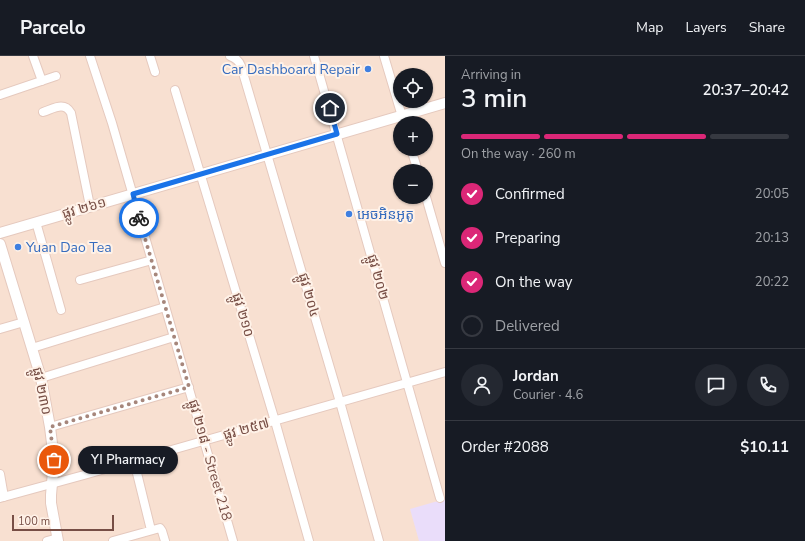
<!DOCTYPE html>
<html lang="en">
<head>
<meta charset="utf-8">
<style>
	body { margin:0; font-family:"Nunito Sans","Noto Sans Khmer",sans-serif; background:#242831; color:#f1f3f6; height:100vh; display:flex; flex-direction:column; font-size:15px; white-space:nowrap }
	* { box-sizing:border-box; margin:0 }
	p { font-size:13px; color:#9ea1a6 }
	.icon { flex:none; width:22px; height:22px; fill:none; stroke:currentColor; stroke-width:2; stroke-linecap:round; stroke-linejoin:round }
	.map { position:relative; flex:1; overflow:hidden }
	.sheet { display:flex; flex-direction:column; background:#171b24; width:360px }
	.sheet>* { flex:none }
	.fabs { position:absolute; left:393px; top:12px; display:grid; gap:8px }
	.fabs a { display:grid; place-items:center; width:40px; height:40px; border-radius:50%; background:#171b24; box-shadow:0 1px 3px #0004; font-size:20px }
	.scale { position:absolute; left:12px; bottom:10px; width:102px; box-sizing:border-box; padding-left:4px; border:2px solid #774e45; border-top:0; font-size:11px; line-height:14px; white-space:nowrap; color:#774e45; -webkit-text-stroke:3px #fff2e8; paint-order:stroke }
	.pin { position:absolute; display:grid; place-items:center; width:34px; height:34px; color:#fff; margin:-17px; border:2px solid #fff; border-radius:50%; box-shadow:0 1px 4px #0007 }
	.courier { position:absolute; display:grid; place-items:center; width:40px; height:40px; margin:-20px; border:3px solid #1a73e8; border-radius:50%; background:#fff; color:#222; box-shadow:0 1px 5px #0007 }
	.bubble { position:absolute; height:28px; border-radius:14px; background:#171b24; box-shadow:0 1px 3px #0004; font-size:13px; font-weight:600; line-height:28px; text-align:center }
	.summary em { font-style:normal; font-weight:600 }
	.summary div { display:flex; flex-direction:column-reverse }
	.summary { display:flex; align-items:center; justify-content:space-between; height:68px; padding:0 16px }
	h1 { font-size:26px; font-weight:600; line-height:30px }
	.bar { display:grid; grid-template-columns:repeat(4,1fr); gap:6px 4px; align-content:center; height:48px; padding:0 16px }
	.bar i { height:5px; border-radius:3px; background:#363941 }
	.bar .selected { background:#db2777 }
	.bar p { grid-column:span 4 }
	.line { display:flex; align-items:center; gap:10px; padding:0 16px; border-top:1px solid #363941 }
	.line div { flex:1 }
	.round { display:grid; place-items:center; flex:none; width:42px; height:42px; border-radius:21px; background:#242831 }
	ol { padding:0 16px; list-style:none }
	li { display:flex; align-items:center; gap:12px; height:44px }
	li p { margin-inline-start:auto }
	li .icon { padding:4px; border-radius:50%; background:#db2777; color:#fff; stroke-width:4 }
	li:last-child { color:#9ea1a6 }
	li i { width:22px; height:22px; border:2px solid #363941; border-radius:50% }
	header { display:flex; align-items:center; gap:24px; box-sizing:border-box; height:56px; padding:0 20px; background:#171b24; border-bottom:1px solid #363941 }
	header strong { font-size:19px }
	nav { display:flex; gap:22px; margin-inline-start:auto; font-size:14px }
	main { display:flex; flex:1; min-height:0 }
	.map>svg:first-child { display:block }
</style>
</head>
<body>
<header>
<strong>Parcelo</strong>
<nav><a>Map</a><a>Layers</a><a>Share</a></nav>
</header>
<main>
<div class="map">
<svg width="445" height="485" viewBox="0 0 445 485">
	<rect width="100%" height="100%" fill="#feede0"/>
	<path fill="#f8e0d1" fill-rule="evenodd" d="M0,0H445V485H0ZM400,19H426V45H400ZM400,67H426V93H400ZM400,115H426V141H400Z"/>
	<path fill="#eaddfa" d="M445,443V485H419L410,453Z"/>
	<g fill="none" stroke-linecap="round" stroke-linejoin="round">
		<g stroke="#e5c9be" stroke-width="10">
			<path id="minor" d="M33,0L42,25
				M90,0L112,67L233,485
				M150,0L155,16
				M230,0C235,2 239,4 241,10L340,346L379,485
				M314,0L440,442
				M384,0L404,67
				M175,34L275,365L309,485
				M0,39L56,20
				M43,56C53,53 64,45 71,57L90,150
				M411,93L418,115
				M426,141L445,207
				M36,166L61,254
				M80,224L152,204
				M0,273L24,266
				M32,292L165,251
				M41,322L174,281
				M50,371L189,331
				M134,405L151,474
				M0,418L4,441
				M0,442L84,419L445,316
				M47,485L58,482
				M113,485L160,472L162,475L165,485"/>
		</g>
		<g stroke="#e5c9be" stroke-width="12">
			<path id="tertiary" d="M0,177L445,47
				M0,188L41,322L50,371L54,404L51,439V447L58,485"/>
		</g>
		<use href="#minor" stroke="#fff" stroke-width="8"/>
		<use href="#tertiary" stroke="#fff" stroke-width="10"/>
	</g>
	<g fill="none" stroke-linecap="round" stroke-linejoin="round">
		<path stroke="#a6867b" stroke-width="4" stroke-dasharray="0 7.2" d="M54,404L50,371L189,331L139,162"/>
		<path stroke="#1a73e8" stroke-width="5" d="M139,162L133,138L337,78L330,52"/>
	</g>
	<g fill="#3f7fe0" stroke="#fff2e8" stroke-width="1.5">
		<circle cx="368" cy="13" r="4"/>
		<circle cx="349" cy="158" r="4"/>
		<circle cx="18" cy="191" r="4"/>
	</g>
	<g text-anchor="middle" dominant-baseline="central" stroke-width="4" stroke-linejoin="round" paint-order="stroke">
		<g font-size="14" fill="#366cbe" stroke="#fff2e8" text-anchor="start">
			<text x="360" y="13" text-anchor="end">Car Dashboard Repair</text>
			<text x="357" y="158">អេចអិនអូតូ</text>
			<text x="26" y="191">Yuan Dao Tea</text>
		</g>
		<g font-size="14" fill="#774e45" stroke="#fff2e8">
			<text transform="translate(84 152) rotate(-16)">ផ្លូវ ២៦១</text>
			<text transform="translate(378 221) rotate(74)">ផ្លូវ ២០២</text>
			<text transform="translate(309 239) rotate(74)">ផ្លូវ ២០៤</text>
			<text transform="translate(243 259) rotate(73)">ផ្លូវ ២១០</text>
			<text transform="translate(42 335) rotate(78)">ផ្លូវ ២៣០</text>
			<text transform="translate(246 373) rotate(-16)">ផ្លូវ ២៥៧</text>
			<text transform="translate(210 404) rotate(74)">ផ្លូវ ២១៨ - Street 218</text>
		</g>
	</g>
</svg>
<div class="fabs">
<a><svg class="icon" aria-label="locate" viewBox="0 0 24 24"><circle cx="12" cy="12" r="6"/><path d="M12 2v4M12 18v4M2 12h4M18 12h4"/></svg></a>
<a>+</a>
<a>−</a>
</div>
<div class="scale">100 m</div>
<div class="pin" style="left:54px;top:404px;background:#ea580c"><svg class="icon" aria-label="bag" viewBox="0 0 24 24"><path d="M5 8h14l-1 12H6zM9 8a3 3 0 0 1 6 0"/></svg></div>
<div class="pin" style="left:330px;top:52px;background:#1f2937"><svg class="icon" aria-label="home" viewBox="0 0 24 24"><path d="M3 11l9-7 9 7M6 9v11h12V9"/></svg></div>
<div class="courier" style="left:139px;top:162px"><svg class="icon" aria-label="bike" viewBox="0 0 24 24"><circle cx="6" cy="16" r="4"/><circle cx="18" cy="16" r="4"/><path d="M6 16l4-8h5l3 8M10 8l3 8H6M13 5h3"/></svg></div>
<div class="bubble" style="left:78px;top:390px;width:100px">YI Pharmacy</div>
</div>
<section class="sheet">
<div class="summary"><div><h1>3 min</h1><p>Arriving in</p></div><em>20:37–20:42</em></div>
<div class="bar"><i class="selected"></i><i class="selected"></i><i class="selected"></i><i></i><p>On the way · 260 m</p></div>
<ol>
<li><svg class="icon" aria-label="check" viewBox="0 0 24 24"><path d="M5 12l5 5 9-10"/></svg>Confirmed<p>20:05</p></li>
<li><svg class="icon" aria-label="check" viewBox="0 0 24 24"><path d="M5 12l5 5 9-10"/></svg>Preparing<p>20:13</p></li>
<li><svg class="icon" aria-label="check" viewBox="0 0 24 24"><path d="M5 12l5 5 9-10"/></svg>On the way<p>20:22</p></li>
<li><i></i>Delivered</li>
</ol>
<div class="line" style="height:72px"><a class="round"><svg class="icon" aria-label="person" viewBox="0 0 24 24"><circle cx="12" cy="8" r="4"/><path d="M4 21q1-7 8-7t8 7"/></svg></a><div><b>Jordan</b><p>Courier · 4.6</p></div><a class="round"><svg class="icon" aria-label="chat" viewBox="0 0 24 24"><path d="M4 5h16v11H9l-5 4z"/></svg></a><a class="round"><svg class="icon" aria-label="phone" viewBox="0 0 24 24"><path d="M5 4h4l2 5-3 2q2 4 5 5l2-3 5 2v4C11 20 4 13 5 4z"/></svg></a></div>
<div class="line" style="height:52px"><div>Order #2088</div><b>$10.11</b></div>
</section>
</main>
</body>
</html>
